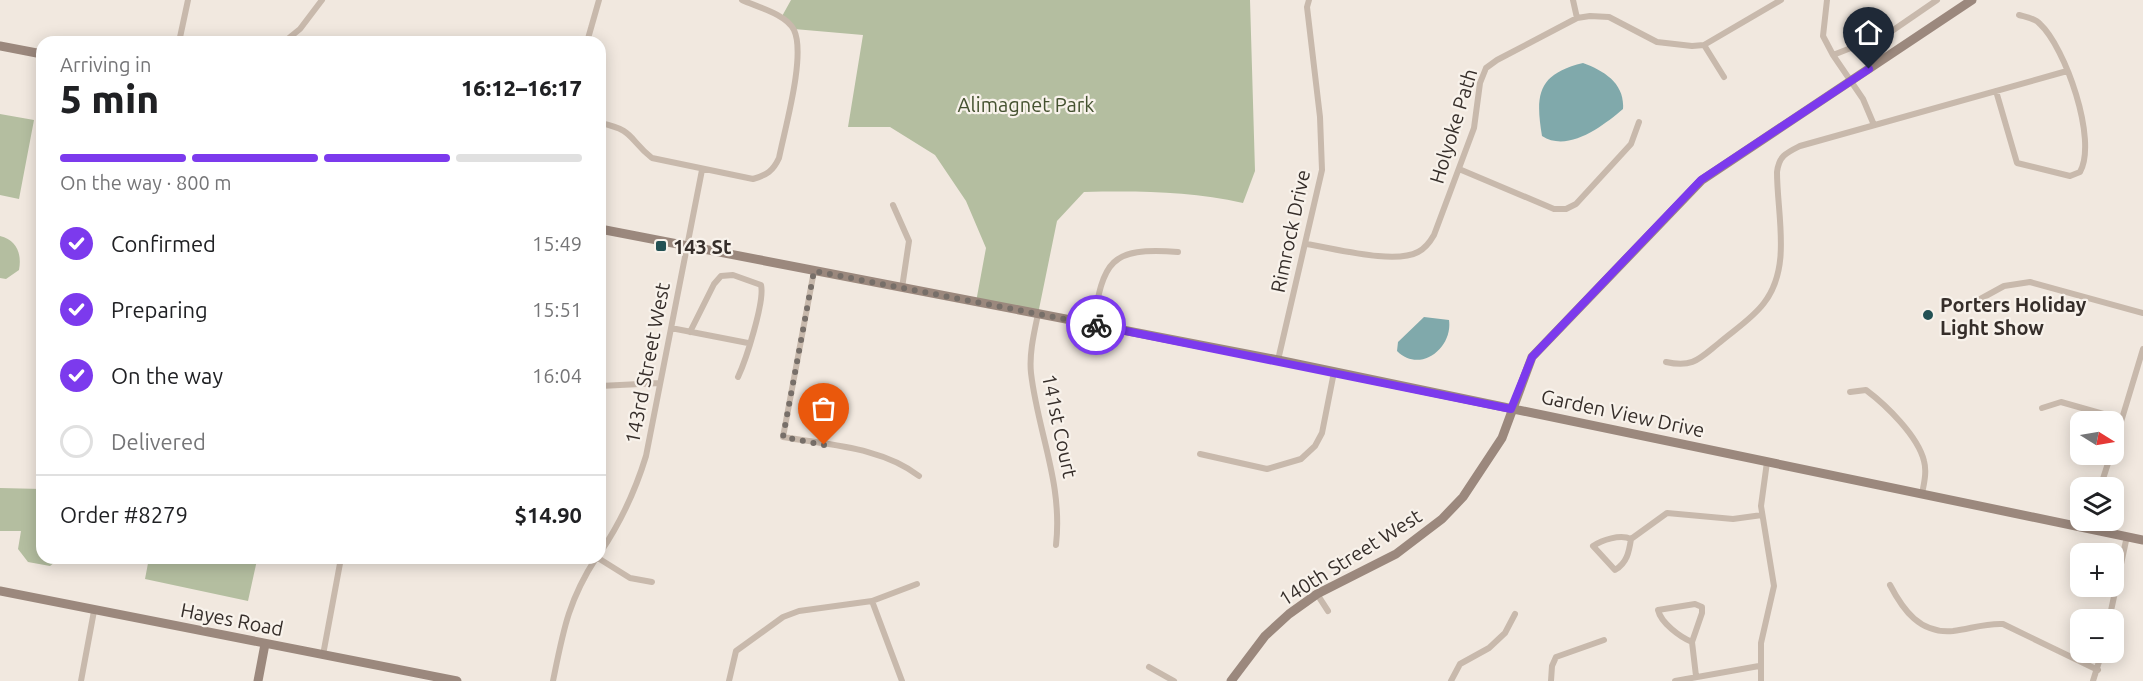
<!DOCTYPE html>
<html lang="en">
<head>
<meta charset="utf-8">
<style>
	body { margin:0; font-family:Ubuntu,sans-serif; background:#f6f6f6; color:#202124; height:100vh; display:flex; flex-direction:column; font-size:22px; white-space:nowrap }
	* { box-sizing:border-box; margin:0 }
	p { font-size:20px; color:#757577 }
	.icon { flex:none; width:33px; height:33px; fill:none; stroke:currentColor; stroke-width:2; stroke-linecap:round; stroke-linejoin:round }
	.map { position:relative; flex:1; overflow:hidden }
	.panel { position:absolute; left:36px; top:36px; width:570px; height:528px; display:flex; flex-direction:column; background:#fff; border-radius:18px; box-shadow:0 3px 15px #0003 }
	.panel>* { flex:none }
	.needle { width:39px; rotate:101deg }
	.buttons { position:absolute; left:2070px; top:411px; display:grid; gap:12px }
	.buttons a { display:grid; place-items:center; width:54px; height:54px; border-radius:12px; background:#fff; box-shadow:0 3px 15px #0003; font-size:30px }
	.pin { position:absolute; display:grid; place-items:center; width:51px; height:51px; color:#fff; margin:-62px -26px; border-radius:50% 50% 50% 0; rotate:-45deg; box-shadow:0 0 6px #0007 }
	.pin .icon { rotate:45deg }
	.courier { position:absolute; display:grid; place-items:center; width:60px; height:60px; margin:-30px; border:4px solid #7c3aed; border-radius:50%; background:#fff; color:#222; box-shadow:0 2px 8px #0007 }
	.overview em { font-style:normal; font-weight:800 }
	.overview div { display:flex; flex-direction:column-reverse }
	.overview { display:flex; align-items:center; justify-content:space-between; height:102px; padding:0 24px }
	h1 { font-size:39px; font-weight:800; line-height:45px }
	.bar { display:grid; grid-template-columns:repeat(4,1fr); gap:9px 6px; align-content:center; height:72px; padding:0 24px }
	.bar i { height:8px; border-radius:4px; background:#e0e0e0 }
	.bar .current { background:#7c3aed }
	.bar p { grid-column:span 4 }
	.line { display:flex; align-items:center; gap:15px; padding:0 24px; border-top:2px solid #e0e0e0 }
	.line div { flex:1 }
	ol { padding:0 24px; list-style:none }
	li { display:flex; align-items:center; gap:18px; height:66px }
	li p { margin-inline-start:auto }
	li .icon { padding:6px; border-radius:50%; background:#7c3aed; color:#fff; stroke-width:4 }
	li:last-child { color:#757577 }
	li i { width:33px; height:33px; border:3px solid #e0e0e0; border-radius:50% }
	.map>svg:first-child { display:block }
</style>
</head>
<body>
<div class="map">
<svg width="2143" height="681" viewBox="0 0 2143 681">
	<rect width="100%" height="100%" fill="#f1e8df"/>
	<path fill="#b4bea0" d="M791,0H1250L1255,171L1243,203C1190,191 1138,191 1084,192L1057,221L1038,314L976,302L986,248L966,201L935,155L890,127H848L863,35L794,29L781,18Z
		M0,114L34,120L19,199L0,195Z
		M0,236C17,240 22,254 19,270L6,279L0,278Z
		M0,488L42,489V558H57L55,562L50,566L28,562L18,549L21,531H0Z
		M149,558L257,560L248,601L145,579Z"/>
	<path fill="#80a9ab" d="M1583,63C1605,71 1625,84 1623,109C1603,126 1568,153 1542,136C1535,94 1538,74 1583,63Z
		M1424,317L1449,320C1453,348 1420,374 1397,351L1398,342Z"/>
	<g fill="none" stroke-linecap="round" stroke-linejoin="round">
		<path stroke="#c8b9ac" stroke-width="6" d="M1573,0L1577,18
			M1827,0L1823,36L1833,55L1863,99L1874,125
			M179,42L188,0
			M284,42L300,29L322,0
			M587,42L599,0
			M1704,45L1724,77
			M1833,55L1889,33L1937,0
			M1996,91L2017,163L2070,176L2080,172C2098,140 2065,47 2040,24C2035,18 2026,17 2019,15
			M600,123C635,130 628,139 652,158L753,179C767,175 773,171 779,158C785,128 806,55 794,30C786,14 757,7 742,0
			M1459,169L1554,209H1566L1576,204L1631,144L1639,122
			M893,205L909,241L902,288
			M1306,244C1334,248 1394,265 1418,252C1426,248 1430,242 1434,235L1474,128L1480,83L1486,68L1497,60L1577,18L1590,16L1609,17L1657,42L1692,46L1704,45L1781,0
			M814,271L783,437C828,445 882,447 919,476
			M1973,303L2004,286L2030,282L2143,313
			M1038,314C1034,333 1029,354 1031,373C1038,433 1063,483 1056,545
			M1093,324C1104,261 1109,247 1178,252
			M671,328L748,343
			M690,332L714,284L721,276L733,275L761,285C765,301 746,360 738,377
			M1278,360L1322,170L1320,117L1307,7L1309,0
			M1666,362C1693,368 1699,359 1719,343C1734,330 1752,319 1764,303C1792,267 1777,215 1777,172C1779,156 1786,153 1800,146L2067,71
			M600,386L660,383
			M1850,392L1866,390C1886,405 1918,436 1924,461C1927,472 1924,483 1922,494
			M2042,408L2061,402L2121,419
			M2114,445L2143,349
			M1200,454L1267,469L1301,459L1315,446L1322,433L1334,372
			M2100,488L2111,454
			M1631,539C1620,534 1602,540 1593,546L1615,570C1627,563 1629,552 1631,539L1667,513L1733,519L1762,515
			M600,553C621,522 635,492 646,456L702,170
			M598,558L630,578L652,582
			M1890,585C1903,610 1920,634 1953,631C1970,629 1985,623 2003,624L2098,670
			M1317,594L1328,611
			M872,601L902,681
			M2109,620L2127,536
			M1692,642C1680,637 1661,623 1658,610L1695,604L1702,607V613L1692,642L1696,676
			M323,655L341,558
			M1149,667L1174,681
			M81,681L94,611
			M553,681C563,632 568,601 596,558
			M729,681L736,651L783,617L799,611L872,601L917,584
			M1451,681L1460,664L1489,648L1505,633L1515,614
			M1551,681L1552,666L1556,657L1604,640
			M1675,681L1759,666
			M1761,681V643L1774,586L1761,506L1767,462
			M2093,681L2102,652"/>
		<path stroke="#9b887d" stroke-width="9" d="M0,46L42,54
			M600,229L1278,360L2143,540
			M0,591L457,681
			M258,681L265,644
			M1231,681L1265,636L1289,614L1317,594L1396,554L1442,519L1463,497L1502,438L1532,357L1702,180L1972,0"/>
	</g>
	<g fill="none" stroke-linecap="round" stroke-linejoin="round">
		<path stroke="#776f69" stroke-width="6" stroke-dasharray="0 10.8" d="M824,445L783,437L814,271L1096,325"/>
		<path stroke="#7c3aed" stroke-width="8" d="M1096,325L1511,409L1532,357L1701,180L1869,69"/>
	</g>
	<g fill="#235154" stroke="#f8f2eb" stroke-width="2">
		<rect x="655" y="240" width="12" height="12" rx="3"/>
		<circle cx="1928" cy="315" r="6"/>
	</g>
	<g text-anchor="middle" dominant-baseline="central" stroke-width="4.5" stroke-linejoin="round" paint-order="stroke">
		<g font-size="20" fill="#455230" stroke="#f8f2eb">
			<text x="1026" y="104">Alimagnet Park</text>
		</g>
		<g font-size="20" fill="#362e2a" stroke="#f8f2eb">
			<text transform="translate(1453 126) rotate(-73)">Holyoke Path</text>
			<text transform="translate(1290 231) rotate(-78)">Rimrock Drive</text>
			<text transform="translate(647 363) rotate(-79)">143rd Street West</text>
			<text transform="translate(1623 413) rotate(12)">Garden View Drive</text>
			<text transform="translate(1060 426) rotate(78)">141st Court</text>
			<text transform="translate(1350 557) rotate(-32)">140th Street West</text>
			<text transform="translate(232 619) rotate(11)">Hayes Road</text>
		</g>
		<g font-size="20" font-weight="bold" fill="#362e2a" stroke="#f8f2eb" text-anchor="start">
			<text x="673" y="246">143 St</text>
			<text x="1940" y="304">Porters Holiday<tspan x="1940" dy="23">Light Show</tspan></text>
		</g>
	</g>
</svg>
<div class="buttons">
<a><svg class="needle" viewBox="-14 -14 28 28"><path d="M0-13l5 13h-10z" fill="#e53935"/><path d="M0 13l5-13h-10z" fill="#757577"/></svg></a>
<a><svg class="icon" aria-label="layers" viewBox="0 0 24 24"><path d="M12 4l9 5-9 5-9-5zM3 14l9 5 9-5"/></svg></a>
<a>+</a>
<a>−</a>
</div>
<div class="pin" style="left:824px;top:445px;background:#ea580c"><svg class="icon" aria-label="bag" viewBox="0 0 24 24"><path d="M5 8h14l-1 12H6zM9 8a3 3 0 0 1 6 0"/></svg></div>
<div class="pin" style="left:1869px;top:69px;background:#1f2937"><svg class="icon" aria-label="home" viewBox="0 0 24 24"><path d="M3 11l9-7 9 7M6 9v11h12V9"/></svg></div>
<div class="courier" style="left:1096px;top:325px"><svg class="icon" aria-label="bike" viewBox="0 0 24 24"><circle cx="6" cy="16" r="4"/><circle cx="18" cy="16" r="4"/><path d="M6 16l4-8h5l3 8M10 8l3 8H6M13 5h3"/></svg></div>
<section class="panel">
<div class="overview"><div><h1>5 min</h1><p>Arriving in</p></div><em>16:12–16:17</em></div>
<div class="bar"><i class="current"></i><i class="current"></i><i class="current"></i><i></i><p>On the way · 800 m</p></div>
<ol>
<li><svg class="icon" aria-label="check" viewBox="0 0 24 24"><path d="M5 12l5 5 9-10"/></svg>Confirmed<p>15:49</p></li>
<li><svg class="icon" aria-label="check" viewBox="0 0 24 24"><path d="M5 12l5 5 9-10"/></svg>Preparing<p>15:51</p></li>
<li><svg class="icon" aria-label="check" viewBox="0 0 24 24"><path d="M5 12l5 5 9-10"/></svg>On the way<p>16:04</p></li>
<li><i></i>Delivered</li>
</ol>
<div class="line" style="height:78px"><div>Order #8279</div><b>$14.90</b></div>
</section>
</div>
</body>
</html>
